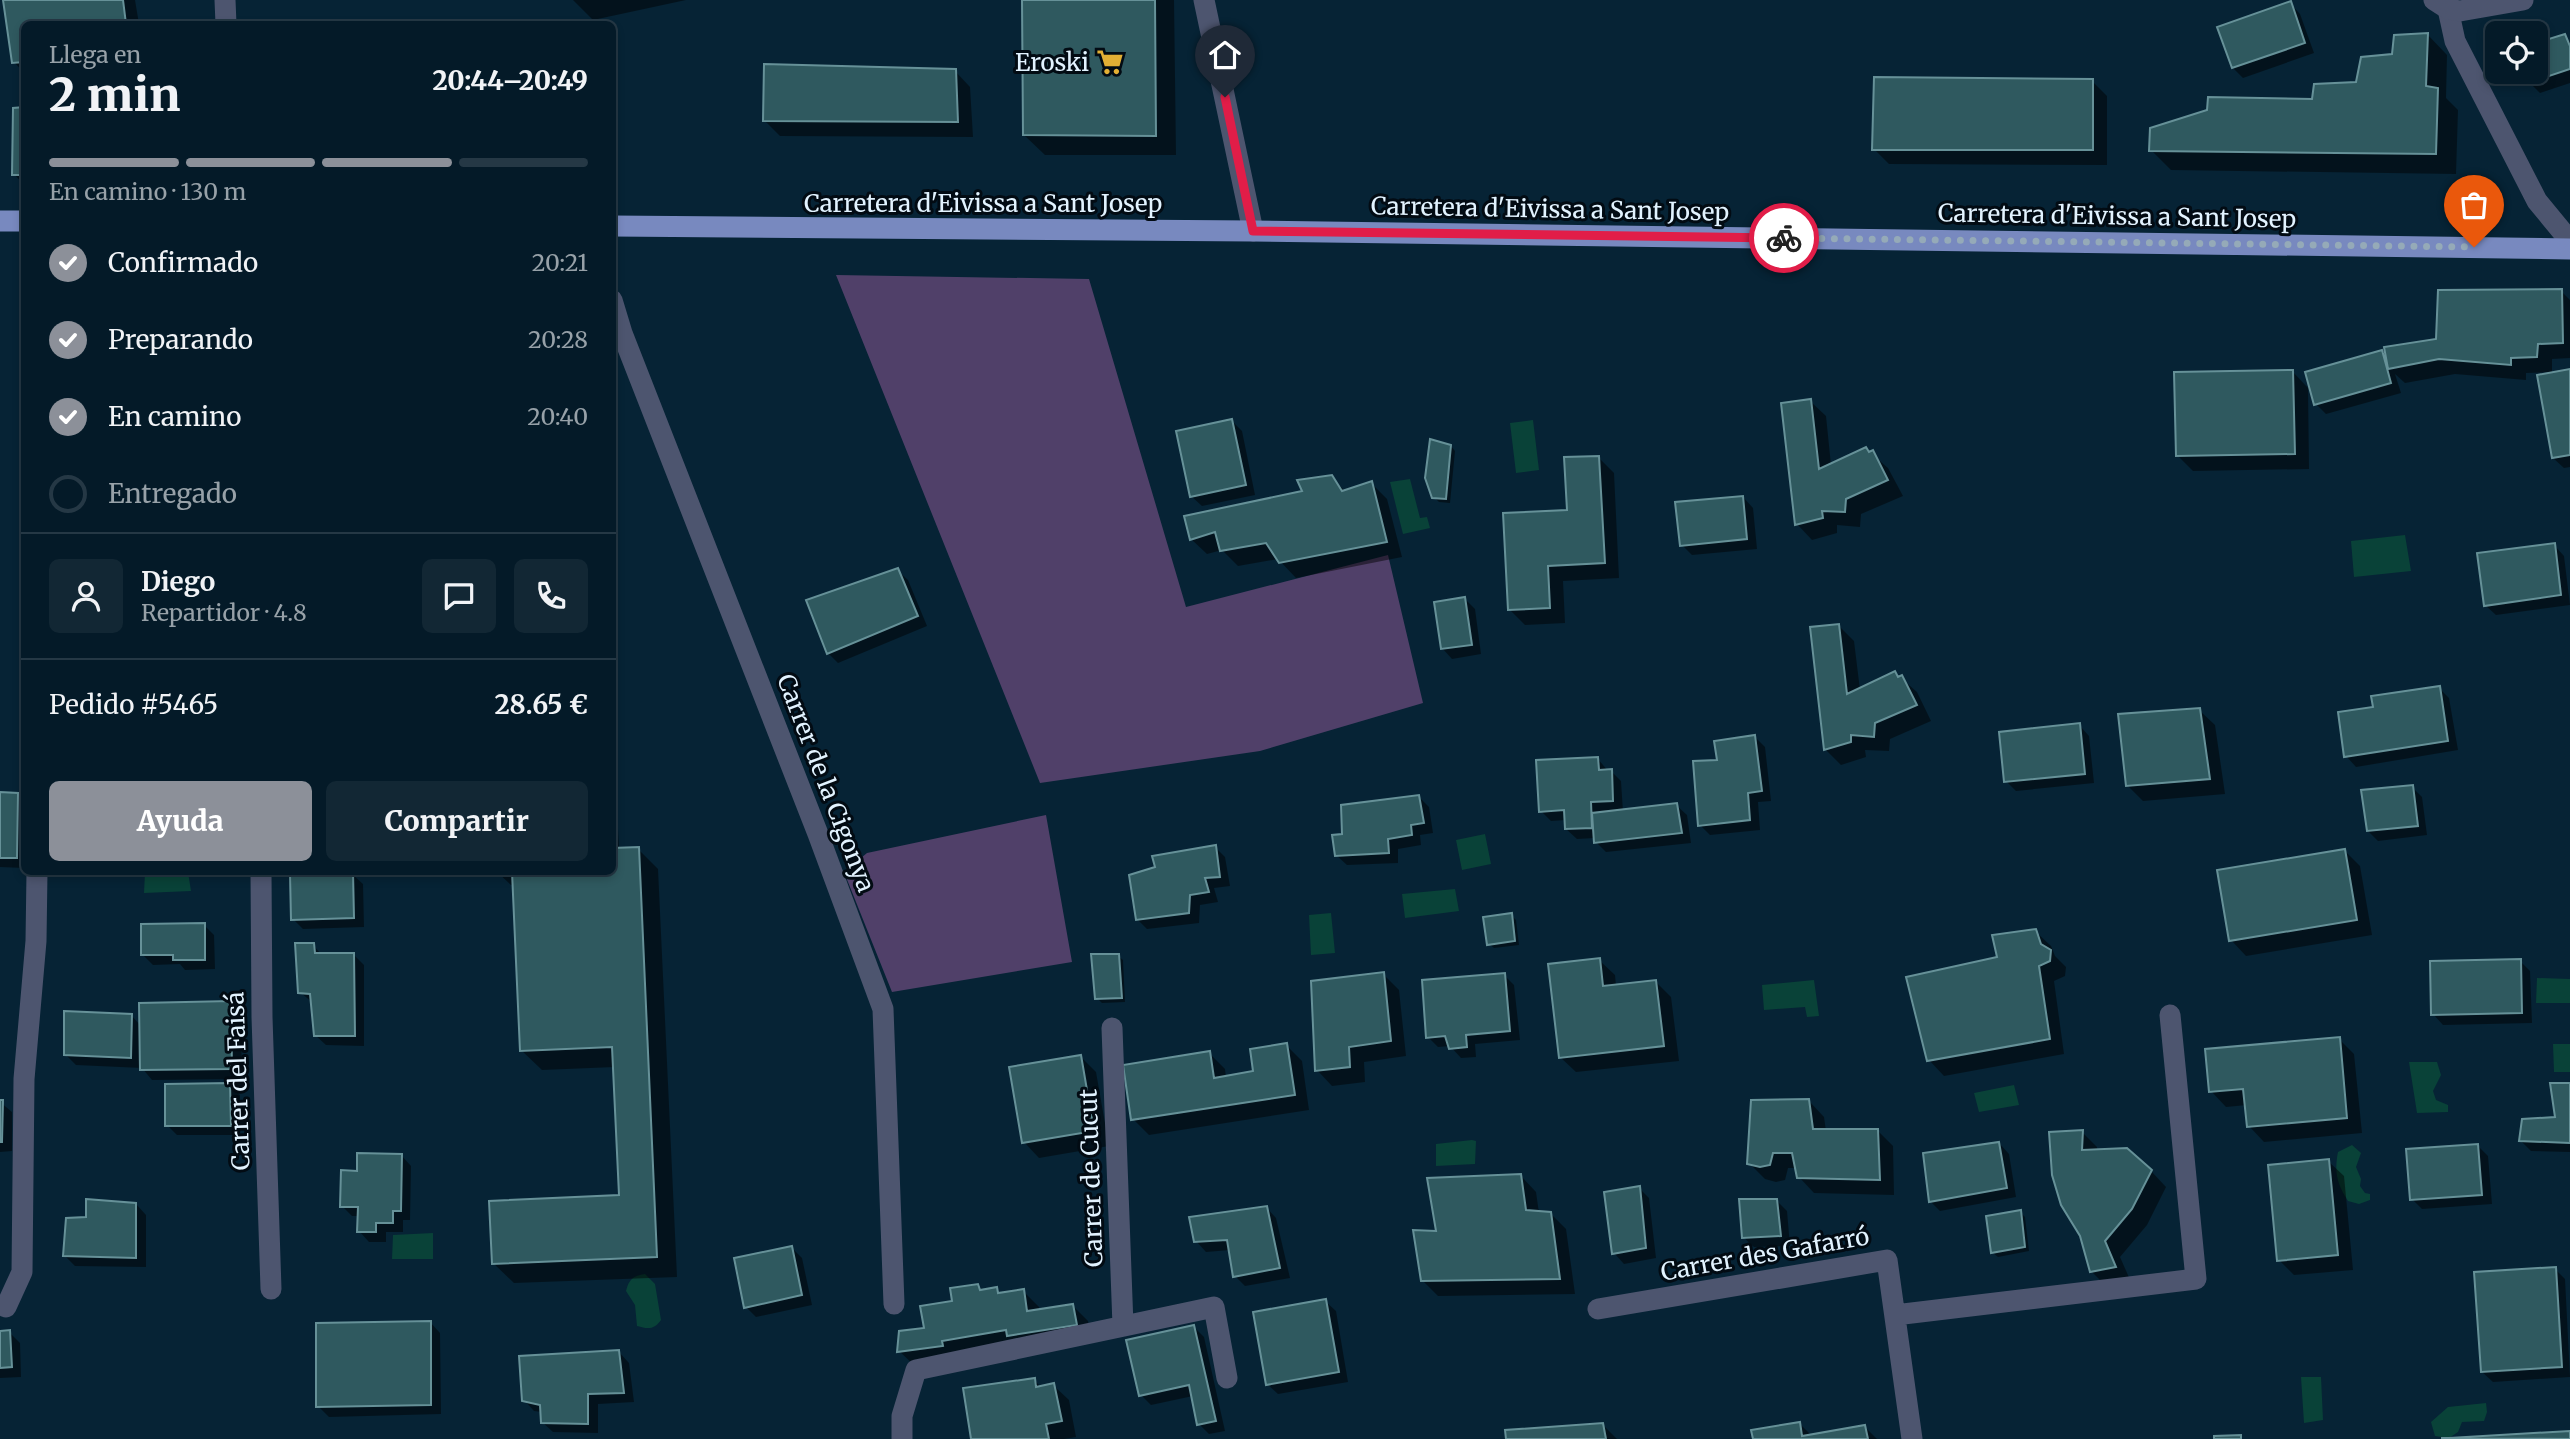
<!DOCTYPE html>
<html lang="es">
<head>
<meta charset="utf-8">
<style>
	body { margin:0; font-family:Merriweather,serif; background:#122734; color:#f1f3f6; height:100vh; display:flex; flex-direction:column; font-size:26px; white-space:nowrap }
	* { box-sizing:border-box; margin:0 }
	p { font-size:23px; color:#97a1a8 }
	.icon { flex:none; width:38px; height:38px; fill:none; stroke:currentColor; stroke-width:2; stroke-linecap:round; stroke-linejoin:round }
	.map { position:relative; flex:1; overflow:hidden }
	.panel { position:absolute; left:21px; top:21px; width:595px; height:854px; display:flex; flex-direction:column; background:#041a28; border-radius:10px; box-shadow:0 4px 10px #0003,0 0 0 2px #253845 }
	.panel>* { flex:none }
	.buttons { position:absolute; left:2485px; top:21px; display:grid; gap:14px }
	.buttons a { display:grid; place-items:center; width:63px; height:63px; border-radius:10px; background:#041a28; box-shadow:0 4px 10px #0003,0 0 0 2px #253845; font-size:35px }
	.pin { position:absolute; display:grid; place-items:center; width:60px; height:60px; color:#fff; margin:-72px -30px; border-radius:50% 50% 50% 0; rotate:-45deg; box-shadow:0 0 7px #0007 }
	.pin .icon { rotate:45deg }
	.courier { position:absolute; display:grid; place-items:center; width:70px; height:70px; margin:-35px; border:5px solid #e11d48; border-radius:50%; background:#fff; color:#222; box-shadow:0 2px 9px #0007 }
	.headline em { font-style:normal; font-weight:800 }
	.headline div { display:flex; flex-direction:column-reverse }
	.headline { display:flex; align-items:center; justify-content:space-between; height:119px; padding:0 28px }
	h1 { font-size:46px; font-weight:800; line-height:52px }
	.bar { display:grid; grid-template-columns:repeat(4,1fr); gap:10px 7px; align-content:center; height:84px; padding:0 28px }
	.bar i { height:9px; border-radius:5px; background:#253845 }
	.bar .current { background:#8c9099 }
	.bar p { grid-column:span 4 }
	.line { display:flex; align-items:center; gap:18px; padding:0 28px; border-top:2px solid #253845 }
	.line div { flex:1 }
	.round { display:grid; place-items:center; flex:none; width:74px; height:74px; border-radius:10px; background:#122734 }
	ol { padding:0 28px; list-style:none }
	li { display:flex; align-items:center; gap:21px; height:77px }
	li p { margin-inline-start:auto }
	li .icon { padding:7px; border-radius:50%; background:#8c9099; color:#fff; stroke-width:4 }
	li:last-child { color:#97a1a8 }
	li i { width:38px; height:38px; border:4px solid #253845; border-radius:50% }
	.button { display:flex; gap:14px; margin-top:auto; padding:14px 28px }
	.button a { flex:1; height:80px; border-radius:10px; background:#8c9099; color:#fff; font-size:28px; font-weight:800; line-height:80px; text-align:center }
	.button a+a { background:#122734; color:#f1f3f6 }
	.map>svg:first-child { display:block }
</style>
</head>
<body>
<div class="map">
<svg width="2570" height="1439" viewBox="0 0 2570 1439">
	<rect width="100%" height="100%" fill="#062335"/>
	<path fill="#504069" d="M836,275L1089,279L1186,607L1388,555L1423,703L1260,751L1040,783Z
		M1046,815L1072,962L892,992L844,872L867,853Z"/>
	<path fill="#094238" d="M1533,420L1539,470L1516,473L1510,423Z
		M1410,479L1420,518L1427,517L1430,528L1403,534L1390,482Z
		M2405,535L2411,571L2354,577L2351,541Z
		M1485,834L1491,864L1462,870L1456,840Z
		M145,872H188L191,891L144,893Z
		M1455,889L1459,911L1405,918L1402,894Z
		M1331,913L1335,953L1311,955L1309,915Z
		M2537,978L2570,979V1003H2536Z
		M1814,980L1819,1016L1807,1017L1805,1007L1764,1010L1762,985Z
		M2553,1044H2570V1072H2554Z
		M2409,1062H2437L2441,1075L2433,1091L2436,1100L2448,1105V1112L2417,1113Z
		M2014,1085L2019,1105L1979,1112L1974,1093Z
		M1472,1140L1476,1141L1475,1164L1436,1166V1144Z
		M2352,1145L2361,1153L2356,1167L2361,1179L2360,1186L2365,1193L2370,1194V1200L2359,1204L2348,1201C2337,1184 2334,1172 2338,1152Z
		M433,1233V1259H392L393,1235Z
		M645,1274L655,1284L661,1320C654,1330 648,1329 637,1326L635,1305L626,1291C629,1279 633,1276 645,1274Z
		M2301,1377H2321L2323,1420L2304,1423Z
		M2486,1403L2487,1412L2484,1421L2462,1422L2458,1432L2449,1438L2435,1436L2431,1422L2448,1407Z"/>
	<path fill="#0007" d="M5,0H135L139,24H24V73L14,62Z
		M573,0H686L593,20Z
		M1024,0H1174L1176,155H1045L1024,135Z
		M2290,3L2300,14L2314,53L2243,78L2233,68Z
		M2427,34L2447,55L2446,98L2458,110L2456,174L2171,170L2151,150L2314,100L2358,83L2394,55Z
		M2536,35L2539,44L2564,36L2570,42V83L2540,93L2529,82L2526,72H2536Z
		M955,71L970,87L973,137L780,136L764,120Z
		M2092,81L2107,96V165L1889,164L1874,149Z
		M15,109H24V185L14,174Z
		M2561,291L2570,300V358L2552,359V372L2526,373V380L2455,374L2405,383L2395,374L2401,393L2326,414L2316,404L2382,352L2388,358Z
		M2570,371V467L2564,468L2553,458Z
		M2293,372L2308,388L2309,469L2193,471L2177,455Z
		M1810,401L1826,416L1831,465L1866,449L1888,468L1903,496L1861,514L1860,527L1837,525V533L1812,540L1797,524Z
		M1232,421L1242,431L1255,495L1202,506L1191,496Z
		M1451,446L1455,451L1450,503L1439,502L1434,497Z
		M1598,457L1614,473L1619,578L1563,581L1565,623L1525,625L1509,609L1569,512Z
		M1331,477L1346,492L1371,483L1387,499L1402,557L1296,578L1278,559L1238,566L1222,550L1207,554L1191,539L1305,493Z
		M1743,497L1753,508L1757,549L1692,555L1682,545Z
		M2554,545L2564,556L2570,605L2496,615L2485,605Z
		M897,570L908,580L927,626L838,663L828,653Z
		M1465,599L1475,609L1481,654L1452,659L1442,648Z
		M1839,626L1854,641L1860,690L1895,673L1917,692L1931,721L1890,739L1889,751L1865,750L1866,757L1841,765L1825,749Z
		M2439,688L2449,698L2458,750L2356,767L2346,756L2375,708Z
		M612,705L619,849H638L658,869L677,1277L514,1283L493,1263L621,1197L615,1067L542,1070L521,1050L514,885H511L497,872H612Z
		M2199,710L2215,725L2225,794L2143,801L2128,786Z
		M2079,725L2089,736L2094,783L2016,791L2006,781Z
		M1755,737L1765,747L1771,801L1758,802L1760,830L1710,835L1700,825L1719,762Z
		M1598,759L1608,771H1611L1621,781L1623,812L1676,805L1687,815L1691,843L1606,852L1596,842L1595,838L1577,839L1566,829V820L1551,821L1541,811Z
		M2412,787L2422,797L2427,835L2378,841L2368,831Z
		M0,794L18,795L24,802V868L0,867Z
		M1419,797L1429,807L1433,833L1420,835L1421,845L1398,849V863L1347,865L1336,855L1344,835Z
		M1215,847L1225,857L1230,886L1214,888L1218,902L1200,905L1199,923L1147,929L1137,919Z
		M2345,851L2360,866L2372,935L2246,956L2231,940Z
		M352,874L363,884L364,927L303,929L293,919Z
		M1511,915L1516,920L1519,945L1494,948L1489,944Z
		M204,925L214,935L215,969L185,970L180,964L153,965L143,955Z
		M2035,931L2051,946L2055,956L2066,967L2065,976L2054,981L2064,1054L1944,1076L1929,1060L1999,959Z
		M313,945L322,955H354L364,965V1046L326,1045L315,1035L313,1003L300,992Z
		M1118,956L1123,960L1125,1002L1102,1003L1097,998Z
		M1599,960L1615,975L1616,986L1656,982L1671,997L1679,1061L1576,1072L1560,1057Z
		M2520,961L2530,971L2532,1023L2443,1025L2433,1014Z
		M1383,974L1399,990L1406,1056L1364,1062L1365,1082L1332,1086L1317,1070Z
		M1504,975L1514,985L1520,1040L1475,1044L1476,1057L1461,1058L1450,1046L1438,1047L1428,1037Z
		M231,1003L241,1013L242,1079L152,1080L142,1068L76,1065L66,1055L131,1015L141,1026Z
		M2339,1039L2354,1054L2362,1133L2264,1142L2249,1126L2247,1105L2226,1107L2211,1091Z
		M1286,1045L1302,1061L1309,1110L1149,1135L1133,1119L1209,1053L1225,1069L1226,1078L1255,1073Z
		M1081,1057L1096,1072L1109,1146L1039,1158L1024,1142Z
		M230,1085L240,1095V1135H177L167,1125Z
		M2570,1085V1152L2531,1151L2521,1141L2557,1119Z
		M1809,1101L1824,1117L1826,1131L1877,1130L1893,1146L1894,1195L1814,1193L1799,1177L1797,1168H1788L1785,1180L1776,1182L1765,1179L1749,1163Z
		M0,1102L12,1112V1151L0,1152Z
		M2082,1132L2097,1147V1151L2151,1171L2166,1187L2147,1225L2120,1257L2131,1282L2107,1287L2091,1271L2081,1235Z
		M1999,1143L2009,1154L2016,1197L1940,1211L1930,1201Z
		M2478,1146L2488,1156L2492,1204L2422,1209L2412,1199Z
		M401,1155L411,1166L410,1220H403V1232H386V1242H369L359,1231V1216H352L342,1206L359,1173Z
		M2328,1161L2344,1176L2353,1270L2294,1275L2279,1260Z
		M1521,1176L1536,1192L1539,1213H1550L1566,1229L1575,1294L1438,1296L1422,1280L1438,1233Z
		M1639,1188L1649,1198L1656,1258L1624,1264L1614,1253Z
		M1777,1201L1787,1211L1790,1246L1754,1247L1743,1237Z
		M136,1204L146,1215V1267L75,1266L64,1255L88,1219Z
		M1266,1207L1276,1218L1290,1278L1245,1286L1235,1276L1230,1250L1206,1252L1196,1241Z
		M2020,1212L2025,1217L2029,1251L1998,1257L1993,1253Z
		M792,1248L802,1258L812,1305L756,1317L746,1307Z
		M2555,1269L2565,1279L2570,1377L2493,1382L2482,1372Z
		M978,1286L983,1291L996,1289L1002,1295L1023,1291L1039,1307V1311L1072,1305L1088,1321L1091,1340L915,1366L899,1351L954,1303Z
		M1325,1301L1336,1311L1348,1382L1278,1394L1267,1384Z
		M430,1322L440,1333L441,1414L329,1417L318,1406Z
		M1194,1327L1204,1337L1225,1431L1209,1434L1199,1424L1193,1396L1151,1405L1141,1395Z
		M9,1332L20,1343L21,1377L0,1378V1333Z
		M619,1352L629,1363L634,1402L598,1404V1433L553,1432L542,1422V1412L534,1411L524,1400Z
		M1034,1380L1042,1388L1053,1385L1069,1400L1076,1437L1064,1439H972Z
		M1799,1423L1812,1436L1865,1427L1877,1439H1755Z
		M1602,1424L1617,1439H1508Z
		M2570,1433V1439H2456Z"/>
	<path fill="#2f595f" stroke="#669198" stroke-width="2" d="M3,0H123L126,24H24V62L12,63Z
		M1022,0H1155L1156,136L1023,135Z
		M2291,1L2305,43L2232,68L2217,27Z
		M2526,23L2530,33H2497V41L2494,33Z
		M2428,33L2426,86L2438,88L2436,154L2149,151L2150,128L2207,110L2208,97L2312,99L2314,84L2356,82L2361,57L2392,54L2394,35Z
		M2565,34L2570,46V69L2528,83L2524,72H2536V43Z
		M764,64L956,69L958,122L763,121Z
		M1874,77L2093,79V150H1872Z
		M24,107V175H12L13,108Z
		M2562,289L2563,343L2538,344L2537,357L2511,358V365L2439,359L2388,369L2384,347L2436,339L2438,290Z
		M2382,350L2391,383L2314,405L2305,372Z
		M2570,369V455L2552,458L2537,375Z
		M2293,370L2295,454L2176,456L2174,372Z
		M1811,399L1819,469L1866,447L1869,452L1873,450L1888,480L1846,499L1845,512L1822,511L1823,518L1795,525L1781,403Z
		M1232,419L1246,485L1190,497L1176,431Z
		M1430,439L1451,445L1446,499L1432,498L1425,478Z
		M1599,456L1605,563L1548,566L1550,608L1508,610L1503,513L1567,510L1564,457Z
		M1332,475L1342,491L1372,481L1387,542L1279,563L1266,543L1220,551L1215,532L1190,540L1184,516L1302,491L1297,480Z
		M1743,496L1747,539L1680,546L1675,502Z
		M2555,543L2561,595L2484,606L2477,553Z
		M898,568L918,616L827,654L806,600Z
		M1465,597L1472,645L1441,649L1434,602Z
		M1839,624L1847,694L1895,671L1898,677L1902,675L1917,705L1875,723L1874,737L1851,735V742L1824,750L1810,627Z
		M2440,686L2448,741L2344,757L2338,712L2373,707L2371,696Z
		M2200,708L2210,779L2126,786L2118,714Z
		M2080,723L2085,774L2004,782L1999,732Z
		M1755,735L1762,791L1748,793L1750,820L1698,826L1693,761L1717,760L1714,741Z
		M1598,757L1599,770L1612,769L1613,801L1591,802L1592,828L1565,829L1564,810L1539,812L1536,760Z
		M2413,785L2418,826L2367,831L2361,790Z
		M0,792L18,793L17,858H0Z
		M1419,795L1424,823L1411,825L1412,835L1388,839L1389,853L1335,856L1332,835L1342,834L1341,805Z
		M1677,803L1682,833L1594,843L1592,813Z
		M1216,845L1220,877L1205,878L1209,892L1190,895L1189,913L1136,920L1129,875L1155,867L1152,856Z
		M639,847L657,1257L492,1264L489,1201L619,1195L612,1047L520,1051L512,872H612V848Z
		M2345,849L2357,920L2229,941L2217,870Z
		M353,872L354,918L291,920L290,874Z
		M1512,913L1515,941L1487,945L1483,917Z
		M205,923V960H173V955H141V924Z
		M2036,929L2041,944L2051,950L2050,961L2039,966L2050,1039L1927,1061L1906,977L1997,957L1992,935Z
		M295,943H314L315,953H354L355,1036H314L310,994L298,993Z
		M1091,954H1119L1122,998L1095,999Z
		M1600,958L1603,986L1656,980L1664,1046L1559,1058L1548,964Z
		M2521,959L2522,1013L2431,1015L2430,961Z
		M1384,972L1391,1041L1349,1047L1350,1067L1315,1071L1311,981Z
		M1505,973L1510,1031L1466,1035L1467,1047L1449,1049L1445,1036L1426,1038L1422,980Z
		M231,1001L232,1069L140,1070L139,1003Z
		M64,1011L132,1014L131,1058L64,1055Z
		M2340,1037L2347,1118L2247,1127L2243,1089L2209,1092L2205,1049Z
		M1287,1043L1295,1095L1131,1120L1123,1065L1210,1051L1214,1078L1253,1071L1250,1049Z
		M1081,1055L1094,1131L1022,1143L1009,1067Z
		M230,1083L231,1126H165V1084Z
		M2550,1083H2570V1143L2519,1141L2522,1119L2555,1117Z
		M1809,1099L1813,1129H1878L1880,1180L1797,1178L1792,1153H1773L1770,1165L1760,1167L1747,1164L1751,1100Z
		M0,1100H3L2,1142H0Z
		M2083,1130L2082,1150L2127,1148L2152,1170L2132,1209L2105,1241L2116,1267L2090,1272L2080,1236L2061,1205L2052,1175L2049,1132Z
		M1999,1142L2007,1188L1929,1202L1923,1153Z
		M2478,1144L2482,1195L2410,1200L2406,1149Z
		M357,1153L402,1154L401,1211H393V1223H376V1232H357L358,1207H340L341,1170L357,1171Z
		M2329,1159L2338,1255L2277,1261L2268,1165Z
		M1521,1174L1526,1210L1551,1212L1560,1279L1421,1281L1413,1230L1436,1231L1427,1178Z
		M1640,1186L1646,1248L1612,1254L1604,1192Z
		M86,1199L136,1203V1258L63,1256L66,1218L86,1217Z
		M1739,1199H1777L1781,1236L1742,1238Z
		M1267,1206L1280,1268L1233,1277L1227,1240L1194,1242L1189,1217Z
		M2021,1210L2025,1247L1991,1253L1986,1216Z
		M792,1246L802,1295L744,1308L734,1258Z
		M2556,1267L2562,1367L2481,1372L2474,1272Z
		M978,1284L980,1290L997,1287L998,1293L1024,1289L1027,1311L1073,1304L1077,1325L1007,1336L1006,1330L942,1341L943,1346L897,1352L899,1331L924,1328L920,1306L952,1301L950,1288Z
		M1326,1299L1339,1372L1266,1385L1253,1312Z
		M431,1321V1405L316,1407V1323Z
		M1194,1325L1216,1421L1197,1425L1189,1385L1139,1396L1126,1340Z
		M10,1330L12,1367L0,1368V1331Z
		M619,1350L624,1393L588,1394V1424L541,1423L540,1405L522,1401L519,1356Z
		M1035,1378L1036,1387L1054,1383L1062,1421L1046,1424L1049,1439H971L963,1388Z
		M1800,1422L1802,1436L1865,1425L1868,1439H1753L1751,1430Z
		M1603,1423L1606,1439H1506L1505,1430Z
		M2570,1431V1439L2441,1438H2449Z
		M2241,1435V1439H2214V1436Z"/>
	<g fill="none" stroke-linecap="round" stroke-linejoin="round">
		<path stroke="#4d556f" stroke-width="21" d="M225,0L226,24
			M1204,0L1253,231
			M2448,9L2455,41L2537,201L2570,241
			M612,300L622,333L818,834L883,1009L894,1304
			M261,872L262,1017L271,1289
			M1112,1028L1123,1326
			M6,1307L22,1272L24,1079L36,941L37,872
			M1598,1309L1887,1260L1912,1439
			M1895,1315L2196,1279L2170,1015
			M902,1439V1416L916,1370L1214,1307L1227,1378"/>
		<path stroke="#4d556f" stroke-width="21" d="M2434,0L2448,9L2460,11L2523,0"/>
		<path stroke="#7889bf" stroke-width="21" d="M0,221H24
			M612,226L1253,231L2570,249"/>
	</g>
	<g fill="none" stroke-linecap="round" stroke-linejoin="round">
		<path stroke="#95aab8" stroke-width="7" stroke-dasharray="0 12.6" d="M1784,238L2474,247"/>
		<path stroke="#e11d48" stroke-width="9" d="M1225,97L1253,231L1784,238"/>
	</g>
	<defs>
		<g id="supermarket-bare" transform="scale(2.1)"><path d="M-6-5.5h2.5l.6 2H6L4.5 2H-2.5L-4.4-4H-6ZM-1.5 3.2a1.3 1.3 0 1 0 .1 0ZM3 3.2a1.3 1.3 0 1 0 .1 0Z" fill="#e2af34" stroke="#020b13" stroke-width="2.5" paint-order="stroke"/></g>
	</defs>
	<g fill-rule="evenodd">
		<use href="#supermarket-bare" x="1110" y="62"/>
	</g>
	<g text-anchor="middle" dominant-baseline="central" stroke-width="6" stroke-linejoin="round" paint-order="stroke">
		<g font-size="24" fill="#e2f3ff" stroke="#020b13" text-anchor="end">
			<text x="1089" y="62">Eroski</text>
		</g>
		<g font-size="24" fill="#e2f3ff" stroke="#020b13">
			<text x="983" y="203">Carretera d'Eivissa a Sant Josep</text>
			<text transform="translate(1550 209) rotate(1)">Carretera d'Eivissa a Sant Josep</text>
			<text transform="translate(2117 216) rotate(1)">Carretera d'Eivissa a Sant Josep</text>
			<text transform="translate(826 783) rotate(69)">Carrer de la Cigonya</text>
			<text transform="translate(238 1081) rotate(-92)">Carrer del Faisá</text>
			<text transform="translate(1091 1178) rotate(-92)">Carrer de Cucut</text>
			<text transform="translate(1765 1254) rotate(-10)">Carrer des Gafarró</text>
		</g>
	</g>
</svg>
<div class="buttons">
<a><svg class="icon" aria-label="locate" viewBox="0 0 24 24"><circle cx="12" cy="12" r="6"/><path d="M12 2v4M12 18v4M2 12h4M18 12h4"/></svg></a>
</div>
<div class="pin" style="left:2474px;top:247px;background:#ea580c"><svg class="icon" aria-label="bag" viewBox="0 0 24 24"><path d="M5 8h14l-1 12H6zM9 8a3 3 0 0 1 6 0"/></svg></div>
<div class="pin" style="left:1225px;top:97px;background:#1f2937"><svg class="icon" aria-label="home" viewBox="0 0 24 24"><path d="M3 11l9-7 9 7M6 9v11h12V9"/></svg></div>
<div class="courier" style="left:1784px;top:238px"><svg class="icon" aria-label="bike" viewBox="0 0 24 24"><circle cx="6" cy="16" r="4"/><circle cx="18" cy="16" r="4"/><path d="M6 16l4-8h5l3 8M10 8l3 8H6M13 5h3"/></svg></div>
<section class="panel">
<div class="headline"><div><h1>2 min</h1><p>Llega en</p></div><em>20:44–20:49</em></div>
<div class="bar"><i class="current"></i><i class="current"></i><i class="current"></i><i></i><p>En camino · 130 m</p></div>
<ol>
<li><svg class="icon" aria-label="check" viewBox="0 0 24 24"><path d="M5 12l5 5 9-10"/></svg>Confirmado<p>20:21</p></li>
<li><svg class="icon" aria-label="check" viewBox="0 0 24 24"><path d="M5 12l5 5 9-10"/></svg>Preparando<p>20:28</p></li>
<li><svg class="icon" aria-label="check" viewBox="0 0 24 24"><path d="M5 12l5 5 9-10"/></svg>En camino<p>20:40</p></li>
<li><i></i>Entregado</li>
</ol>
<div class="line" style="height:126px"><a class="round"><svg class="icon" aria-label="person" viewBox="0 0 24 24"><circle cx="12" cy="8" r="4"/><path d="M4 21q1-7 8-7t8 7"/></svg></a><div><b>Diego</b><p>Repartidor · 4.8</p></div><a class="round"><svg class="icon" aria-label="chat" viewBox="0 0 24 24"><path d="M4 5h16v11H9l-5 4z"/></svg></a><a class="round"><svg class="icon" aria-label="phone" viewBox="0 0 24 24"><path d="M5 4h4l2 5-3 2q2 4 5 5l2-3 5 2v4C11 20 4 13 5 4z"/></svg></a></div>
<div class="line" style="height:91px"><div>Pedido #5465</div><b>28.65 €</b></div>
<div class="button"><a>Ayuda</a><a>Compartir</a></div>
</section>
</div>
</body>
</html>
